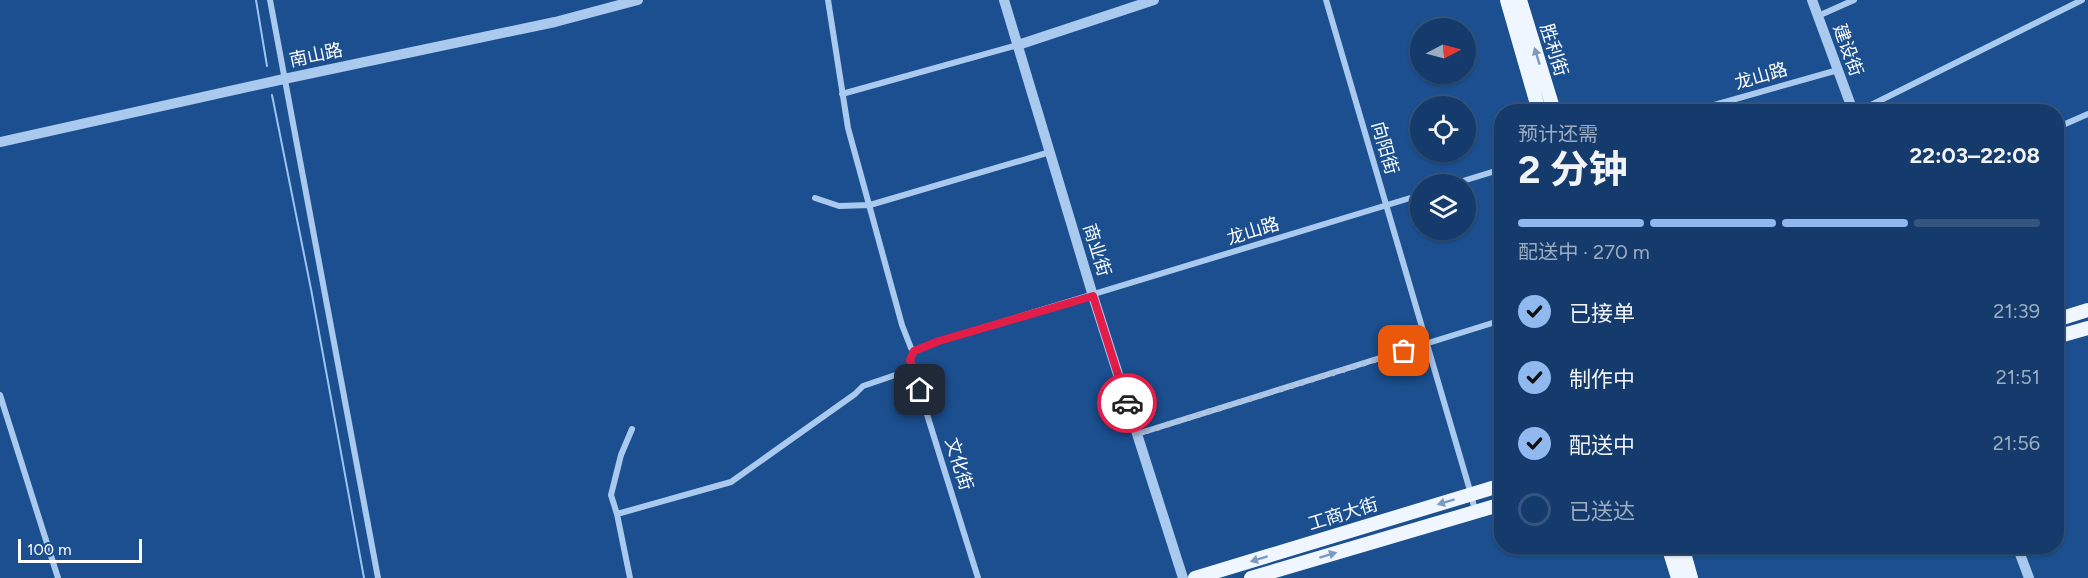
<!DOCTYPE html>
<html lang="zh">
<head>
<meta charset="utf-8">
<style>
	body { margin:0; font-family:Figtree,"Noto Sans SC",sans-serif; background:#1d4271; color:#f1f3f6; height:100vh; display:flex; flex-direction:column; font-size:22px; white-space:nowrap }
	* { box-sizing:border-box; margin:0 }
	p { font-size:20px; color:#9dadc1 }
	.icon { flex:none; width:33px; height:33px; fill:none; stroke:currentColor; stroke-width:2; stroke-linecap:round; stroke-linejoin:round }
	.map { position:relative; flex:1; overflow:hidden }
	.sheet { position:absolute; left:1494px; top:104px; width:570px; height:450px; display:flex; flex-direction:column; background:#143b6b; border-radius:24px; box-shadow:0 2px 4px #0004,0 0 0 2px #33557e }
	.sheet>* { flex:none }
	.needle { width:39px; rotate:84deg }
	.tools { position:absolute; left:1410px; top:18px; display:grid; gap:12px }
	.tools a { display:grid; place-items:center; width:66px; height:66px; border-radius:50%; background:#143b6b; box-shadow:0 2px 4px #0004,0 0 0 2px #33557e; font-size:30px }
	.scale { position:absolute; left:18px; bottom:15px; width:124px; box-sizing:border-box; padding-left:6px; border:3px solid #fff; border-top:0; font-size:16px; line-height:21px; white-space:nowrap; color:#fff; -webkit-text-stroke:4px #1b4f8f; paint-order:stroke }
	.pin { position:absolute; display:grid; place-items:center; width:51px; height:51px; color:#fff; margin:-26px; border-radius:12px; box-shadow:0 3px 9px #0006 }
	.courier { position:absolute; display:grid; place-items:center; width:60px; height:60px; margin:-30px; border:4px solid #e11d48; border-radius:50%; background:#fff; color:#222; box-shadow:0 2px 8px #0007 }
	.summary em { font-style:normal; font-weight:700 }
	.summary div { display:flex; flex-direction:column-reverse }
	.summary { display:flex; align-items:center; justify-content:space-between; height:102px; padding:0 24px }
	h1 { font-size:39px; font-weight:700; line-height:45px }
	.bar { display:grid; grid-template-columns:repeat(4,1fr); gap:9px 6px; align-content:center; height:72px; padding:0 24px }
	.bar i { height:8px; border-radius:4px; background:#33557e }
	.bar .current { background:#90b9f0 }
	.bar p { grid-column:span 4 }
	ol { padding:0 24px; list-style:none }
	li { display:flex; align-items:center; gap:18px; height:66px }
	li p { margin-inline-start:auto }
	li .icon { padding:6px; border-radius:50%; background:#90b9f0; color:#111; stroke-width:4 }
	li:last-child { color:#9dadc1 }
	li i { width:33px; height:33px; border:3px solid #33557e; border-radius:50% }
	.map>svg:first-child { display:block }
</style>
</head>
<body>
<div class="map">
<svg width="2088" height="578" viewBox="0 0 2088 578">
	<rect width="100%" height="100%" fill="#1b4f8f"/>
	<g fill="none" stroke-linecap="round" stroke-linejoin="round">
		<path stroke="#9cc4f0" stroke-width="2" d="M256,0L267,66
			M272,95L311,289L364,578"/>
		<path stroke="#a9c9ee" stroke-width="6" d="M270,0L378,578
			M828,0L848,128L902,325L911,348L914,351
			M1326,0L1471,494L1475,511
			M1818,16L1854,0
			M842,94L1018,45
			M1693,111L1838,70
			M1859,111L2082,0
			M2056,128L2088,114
			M1453,184L1502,169
			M815,198L839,206L870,205L1050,152
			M0,395L58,578
			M1137,434L1502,320
			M617,514L731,482L855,394L863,386L913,369
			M630,578L617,514L611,495L621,455L632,429
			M978,578L910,360L914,351L939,341L1420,195"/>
		<path stroke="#a9c9ee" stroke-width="10" d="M1004,0L1093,296L1183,578
			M1812,0L1853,111
			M1018,45L1154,0
			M0,142L284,79L555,22L638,0
			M2017,546L2029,578"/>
		<path stroke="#f0f6ff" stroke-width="14" d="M1507,0L1539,111
			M1520,0L1554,111
			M2056,320L2088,310
			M2056,337L2088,328
			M1668,546L1678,578
			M1682,546L1691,578
			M1195,578L1502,485
			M1251,578L1502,504"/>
	</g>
	<defs><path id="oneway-solid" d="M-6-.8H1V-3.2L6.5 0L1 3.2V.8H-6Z" transform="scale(1.5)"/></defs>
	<g fill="#7b9ac1">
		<use href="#oneway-solid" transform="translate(1537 56) rotate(-107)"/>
		<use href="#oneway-solid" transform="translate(1446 502) rotate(163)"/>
		<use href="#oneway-solid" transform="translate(1328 555) rotate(-17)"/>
		<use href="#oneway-solid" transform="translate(1259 559) rotate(163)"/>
	</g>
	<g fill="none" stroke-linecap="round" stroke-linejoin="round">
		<path stroke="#afc1d8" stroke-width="6" stroke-dasharray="0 10.8" d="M1127,403L1137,434L1404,351"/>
		<path stroke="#e11d48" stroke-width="8" d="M920,390L910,360L914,351L939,341L1093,296L1127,403"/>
	</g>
	<g text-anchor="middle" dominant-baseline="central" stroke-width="6" stroke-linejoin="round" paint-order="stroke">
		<g font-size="18" fill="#fff" stroke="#1b4f8f">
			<text transform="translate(1554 50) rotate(73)">胜利街</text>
			<text transform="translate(1848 50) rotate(70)">建设街</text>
			<text transform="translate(316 55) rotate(-12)">南山路</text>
			<text transform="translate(1761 76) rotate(-16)">龙山路</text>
			<text transform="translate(1385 148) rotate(74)">向阳街</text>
			<text transform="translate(1253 231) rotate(-17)">龙山路</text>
			<text transform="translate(1097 250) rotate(73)">商业街</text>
			<text transform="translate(959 464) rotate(73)">文化街</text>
			<text transform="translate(1343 514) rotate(-17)">工商大街</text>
		</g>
	</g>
</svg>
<div class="tools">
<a><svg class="needle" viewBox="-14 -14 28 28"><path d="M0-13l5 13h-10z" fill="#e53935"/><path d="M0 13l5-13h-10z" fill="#9dadc1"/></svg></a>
<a><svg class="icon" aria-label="locate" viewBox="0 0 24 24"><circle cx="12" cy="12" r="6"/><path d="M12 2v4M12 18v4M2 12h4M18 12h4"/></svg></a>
<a><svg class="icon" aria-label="layers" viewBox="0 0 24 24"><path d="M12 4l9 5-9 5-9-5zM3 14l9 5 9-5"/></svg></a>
</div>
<div class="scale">100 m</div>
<div class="pin" style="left:1404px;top:351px;background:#ea580c"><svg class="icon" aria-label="bag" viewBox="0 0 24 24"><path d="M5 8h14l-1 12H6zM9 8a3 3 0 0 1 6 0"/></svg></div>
<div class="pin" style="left:920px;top:390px;background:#1f2937"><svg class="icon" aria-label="home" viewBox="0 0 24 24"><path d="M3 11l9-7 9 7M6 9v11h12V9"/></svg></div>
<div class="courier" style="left:1127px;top:403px"><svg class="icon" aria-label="car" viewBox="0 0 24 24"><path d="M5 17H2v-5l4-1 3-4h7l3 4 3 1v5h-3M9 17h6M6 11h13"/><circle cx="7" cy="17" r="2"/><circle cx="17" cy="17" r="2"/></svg></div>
<section class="sheet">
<div class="summary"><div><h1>2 分钟</h1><p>预计还需</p></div><em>22:03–22:08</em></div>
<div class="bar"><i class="current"></i><i class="current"></i><i class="current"></i><i></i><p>配送中 · 270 m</p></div>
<ol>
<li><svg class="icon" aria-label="check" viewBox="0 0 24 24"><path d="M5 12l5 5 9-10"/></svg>已接单<p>21:39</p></li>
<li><svg class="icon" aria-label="check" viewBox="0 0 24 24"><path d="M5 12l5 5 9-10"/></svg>制作中<p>21:51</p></li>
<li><svg class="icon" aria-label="check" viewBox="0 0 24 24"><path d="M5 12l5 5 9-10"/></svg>配送中<p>21:56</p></li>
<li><i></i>已送达</li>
</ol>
</section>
</div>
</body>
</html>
